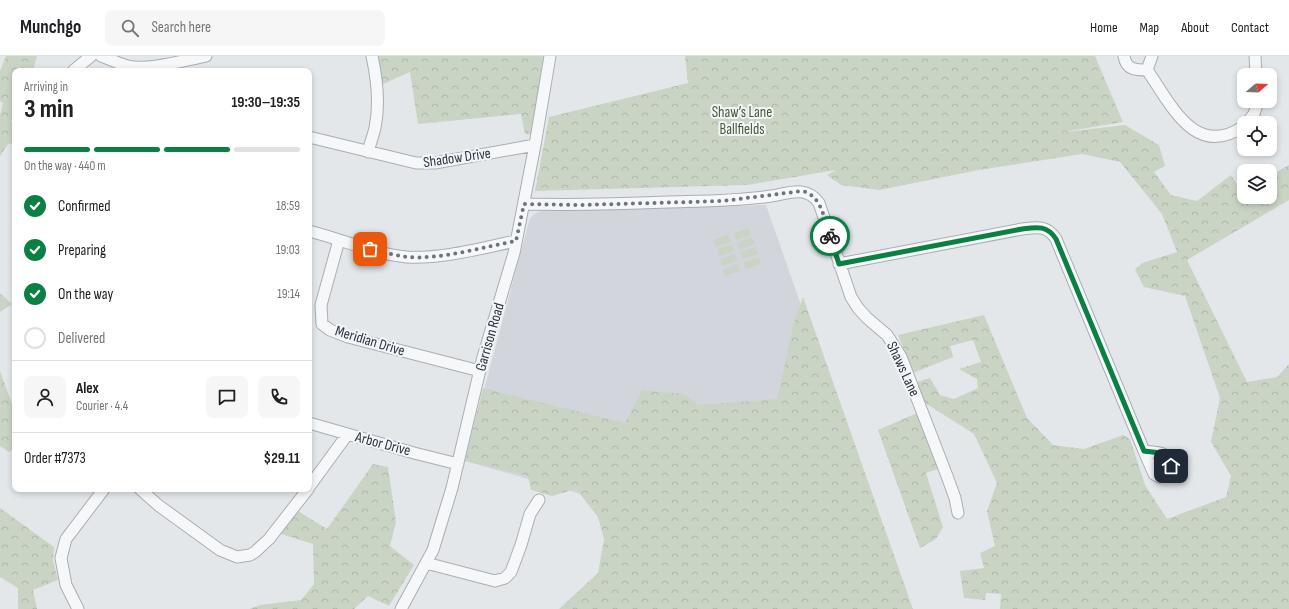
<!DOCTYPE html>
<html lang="en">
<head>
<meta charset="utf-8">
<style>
	body { margin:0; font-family:"Sofia Sans Condensed",sans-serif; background:#f6f6f6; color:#202124; height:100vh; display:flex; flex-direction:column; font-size:15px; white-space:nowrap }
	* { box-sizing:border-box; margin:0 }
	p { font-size:13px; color:#757577 }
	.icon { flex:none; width:22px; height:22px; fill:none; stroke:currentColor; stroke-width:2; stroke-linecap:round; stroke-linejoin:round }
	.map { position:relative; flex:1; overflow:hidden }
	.panel { position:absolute; left:12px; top:12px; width:300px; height:424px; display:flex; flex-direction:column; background:#fff; border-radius:8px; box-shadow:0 2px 6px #0003 }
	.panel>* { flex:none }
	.needle { width:26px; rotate:71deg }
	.controls { position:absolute; left:1237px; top:12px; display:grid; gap:8px }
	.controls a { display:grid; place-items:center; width:40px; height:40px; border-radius:8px; background:#fff; box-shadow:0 2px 6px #0003; font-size:20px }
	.pin { position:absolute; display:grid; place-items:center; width:34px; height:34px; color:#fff; margin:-17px; border-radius:8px; box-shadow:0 2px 6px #0006 }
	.courier { position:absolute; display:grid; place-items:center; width:40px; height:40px; margin:-20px; border:3px solid #0b8043; border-radius:50%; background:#fff; color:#222; box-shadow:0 1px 5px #0007 }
	.head em { font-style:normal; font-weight:700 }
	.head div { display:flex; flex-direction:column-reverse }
	.head { display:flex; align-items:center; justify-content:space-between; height:68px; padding:0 12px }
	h1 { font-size:26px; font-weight:700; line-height:30px }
	.bar { display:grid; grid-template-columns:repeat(4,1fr); gap:6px 4px; align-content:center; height:48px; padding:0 12px }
	.bar i { height:5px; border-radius:3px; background:#e0e0e0 }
	.bar .active { background:#0b8043 }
	.bar p { grid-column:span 4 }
	.line { display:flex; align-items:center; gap:10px; padding:0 12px; border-top:1px solid #e0e0e0 }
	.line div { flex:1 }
	.round { display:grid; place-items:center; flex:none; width:42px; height:42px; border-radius:8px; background:#f6f6f6 }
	ol { padding:0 12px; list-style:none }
	li { display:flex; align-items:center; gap:12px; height:44px }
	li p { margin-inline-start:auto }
	li .icon { padding:4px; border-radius:50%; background:#0b8043; color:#fff; stroke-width:4 }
	li:last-child { color:#757577 }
	li i { width:22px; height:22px; border:2px solid #e0e0e0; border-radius:50% }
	header { display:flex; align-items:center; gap:24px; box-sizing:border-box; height:56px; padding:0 20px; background:#fff; border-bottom:1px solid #e0e0e0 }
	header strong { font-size:19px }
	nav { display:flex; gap:22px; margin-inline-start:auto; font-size:14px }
	.search { width:280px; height:36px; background:#f6f6f6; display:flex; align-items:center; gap:10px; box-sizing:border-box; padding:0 14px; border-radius:8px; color:#757577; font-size:15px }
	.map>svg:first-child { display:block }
</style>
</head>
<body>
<header>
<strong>Munchgo</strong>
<div class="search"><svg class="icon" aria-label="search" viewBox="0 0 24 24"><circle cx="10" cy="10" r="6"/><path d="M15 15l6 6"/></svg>Search here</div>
<nav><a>Home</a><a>Map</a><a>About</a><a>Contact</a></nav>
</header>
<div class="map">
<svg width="1289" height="553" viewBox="0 0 1289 553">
	<defs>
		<pattern id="forest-crowns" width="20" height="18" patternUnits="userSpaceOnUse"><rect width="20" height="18" fill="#cad4c5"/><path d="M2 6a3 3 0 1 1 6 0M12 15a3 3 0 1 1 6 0" fill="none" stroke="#aeb7aa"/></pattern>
	</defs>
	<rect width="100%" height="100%" fill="#e4e7ea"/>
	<path fill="#d2d6dc" d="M766,149L887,495L788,497L465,405L530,162L536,157L541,155Z"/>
	<path fill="url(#forest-crowns)" d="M6,0H37L33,15H15V50L11,66L15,68V87L8,88L0,100V59L3,47L0,45V15Z
		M377,0H543L533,78H525L521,58L418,68L410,16L383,28Z
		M685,0H1095L1123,66L939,97L1064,76L1125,69L1159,89L1165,110L1154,116L1171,139L1197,145L1231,119L1242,136L1244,135V141H1270V120L1289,109V144L1187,204L1247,326L1277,321L1289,308V553H1000L1001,538L986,537L985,544L964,542L960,515L984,512L980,497L995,490L987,455L997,427L974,378L925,347L917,326L930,322L940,339L954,343L978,332L977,323L959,313L981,306L973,284L950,290L953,301L913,317L898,279L984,259L1027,362L1053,389L1084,393L1123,379L1130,383L1145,429L1167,463L1226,441L1231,420L1211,386L1220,342L1185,240L1144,231L1135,214L1142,207L1177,196L1162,158L1120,106L1082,98L979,114L879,134L841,129L827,119L836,114L747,129L535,135L549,61L688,27Z
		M0,237L12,248L0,256Z
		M803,241L913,553H559L598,517L604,483L598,461L576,433L552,440L531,434L528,420L465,405L483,332L625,367L642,334L685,338L698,349L777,343L794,266Z
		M0,315L15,356V392L9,396L0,390Z
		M917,357L938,413L926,417L943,471L936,483L920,492L878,374Z
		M373,408L388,411L396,466L390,490L414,509L389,550L368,540L354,553H249L260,549L301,544L314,528L313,488L281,478L298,455L327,473Z
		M0,452L54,491L53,504L58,524L33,534L37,553H18V532L0,521Z"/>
	<path fill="#cad4c5" d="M749,172L751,179L736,184L734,177Z
		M728,179L731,186L716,191L713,184Z
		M752,181L755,188L740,194L737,187Z
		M732,188L734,195L719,200L717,193Z
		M755,191L758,198L743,203L740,196Z
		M735,198L737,205L722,210L720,203Z
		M759,201L761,208L746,213L744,206Z
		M738,208L740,215L725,220L723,213Z"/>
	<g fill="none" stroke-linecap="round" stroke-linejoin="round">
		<g stroke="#a9aeb4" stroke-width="13">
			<path id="minor" d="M101,0C110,3 119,8 128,10C148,15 185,4 206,0
				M1124,0C1126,14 1136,14 1147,14
				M1255,0L1256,19
				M1147,14C1171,48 1195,104 1244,70
				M1147,14L1152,0
				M73,15L91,0
				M1247,67L1254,58L1258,45
				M309,81L416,107H435L535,89
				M368,96C370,88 373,80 375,72C380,48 377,23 372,0
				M524,148C572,149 620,148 668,146C702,145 737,145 771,140C790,137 806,129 819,147L851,241L858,252L867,262L887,279L901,301L947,420L955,442L958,457
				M309,175C341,183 374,198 407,201C443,203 481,192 516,185
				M339,184L321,249L322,268L330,274L348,281L480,315
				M839,208L1022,173C1037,171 1047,169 1056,183L1144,395C1150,396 1157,396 1163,398C1177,405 1171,417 1159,421L1154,418L1144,395
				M309,367L414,397L458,408
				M309,431L347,379
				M140,433L158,449L220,494L237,501L250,499L255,496L269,483L308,433
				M426,507L495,525L505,522L511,516L521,489L530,458L539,444
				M78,553L66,529L61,502L66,483L104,433
				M401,553L433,494L452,432L483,301L514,197L535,89L550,0"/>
		</g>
		<use href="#minor" stroke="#f6f7f9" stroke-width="11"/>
	</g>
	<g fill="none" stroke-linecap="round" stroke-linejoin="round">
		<path stroke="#6d747c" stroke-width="4" stroke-dasharray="0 7.2" d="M370,193C382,196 394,199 406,201C440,204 483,191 516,185L524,148L582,149L723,145L802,135C822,139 824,164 830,180"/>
		<path stroke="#0b8043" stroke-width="5" d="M830,180L839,208L1022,173C1037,171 1047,169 1056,183L1144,395C1157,397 1167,395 1171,410"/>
	</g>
	<g text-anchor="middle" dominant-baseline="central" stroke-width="4" stroke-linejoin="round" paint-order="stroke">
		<g font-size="15" fill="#445c3b" stroke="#f3f5f8">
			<text x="742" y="56">Shaw’s Lane<tspan x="742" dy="17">Ballfields</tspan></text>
		</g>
		<g font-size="15" fill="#2d3641" stroke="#f3f5f8">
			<text transform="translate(457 102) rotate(-8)">Shadow Drive</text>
			<text transform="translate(490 281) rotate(-74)">Garrison Road</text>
			<text transform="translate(370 285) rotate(17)">Meridian Drive</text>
			<text transform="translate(903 313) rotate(65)">Shaws Lane</text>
			<text transform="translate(383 388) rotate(15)">Arbor Drive</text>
		</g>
	</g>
</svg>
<div class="controls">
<a><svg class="needle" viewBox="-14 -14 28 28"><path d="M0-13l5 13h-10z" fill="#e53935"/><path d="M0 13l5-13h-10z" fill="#757577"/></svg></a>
<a><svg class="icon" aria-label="locate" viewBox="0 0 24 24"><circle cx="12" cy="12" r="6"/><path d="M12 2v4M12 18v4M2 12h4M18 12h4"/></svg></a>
<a><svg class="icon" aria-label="layers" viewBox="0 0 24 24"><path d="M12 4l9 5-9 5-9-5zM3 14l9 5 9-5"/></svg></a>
</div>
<div class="pin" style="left:370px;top:193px;background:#ea580c"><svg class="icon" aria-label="bag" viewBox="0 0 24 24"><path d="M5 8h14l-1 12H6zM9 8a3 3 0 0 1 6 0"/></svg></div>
<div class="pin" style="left:1171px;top:410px;background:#1f2937"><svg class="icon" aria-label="home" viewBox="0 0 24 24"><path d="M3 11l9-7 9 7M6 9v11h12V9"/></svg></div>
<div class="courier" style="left:830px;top:180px"><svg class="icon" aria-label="bike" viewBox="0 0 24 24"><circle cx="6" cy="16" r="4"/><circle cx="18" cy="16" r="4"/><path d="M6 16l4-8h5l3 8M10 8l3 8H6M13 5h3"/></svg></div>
<section class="panel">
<div class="head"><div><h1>3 min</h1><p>Arriving in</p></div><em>19:30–19:35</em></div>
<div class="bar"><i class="active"></i><i class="active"></i><i class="active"></i><i></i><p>On the way · 440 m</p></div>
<ol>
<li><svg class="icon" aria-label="check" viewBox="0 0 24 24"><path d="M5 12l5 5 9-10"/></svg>Confirmed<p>18:59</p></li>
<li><svg class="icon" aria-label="check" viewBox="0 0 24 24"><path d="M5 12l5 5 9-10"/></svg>Preparing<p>19:03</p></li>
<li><svg class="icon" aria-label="check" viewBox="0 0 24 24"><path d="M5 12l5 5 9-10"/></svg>On the way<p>19:14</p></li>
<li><i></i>Delivered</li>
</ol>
<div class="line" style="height:72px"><a class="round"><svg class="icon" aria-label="person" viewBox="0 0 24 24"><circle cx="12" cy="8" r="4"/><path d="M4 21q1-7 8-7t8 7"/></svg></a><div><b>Alex</b><p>Courier · 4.4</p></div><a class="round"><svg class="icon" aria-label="chat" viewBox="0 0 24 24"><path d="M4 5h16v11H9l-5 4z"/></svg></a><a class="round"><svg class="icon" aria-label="phone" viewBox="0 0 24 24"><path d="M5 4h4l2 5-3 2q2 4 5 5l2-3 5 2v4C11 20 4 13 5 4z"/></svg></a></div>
<div class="line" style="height:52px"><div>Order #7373</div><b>$29.11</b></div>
</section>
</div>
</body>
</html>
